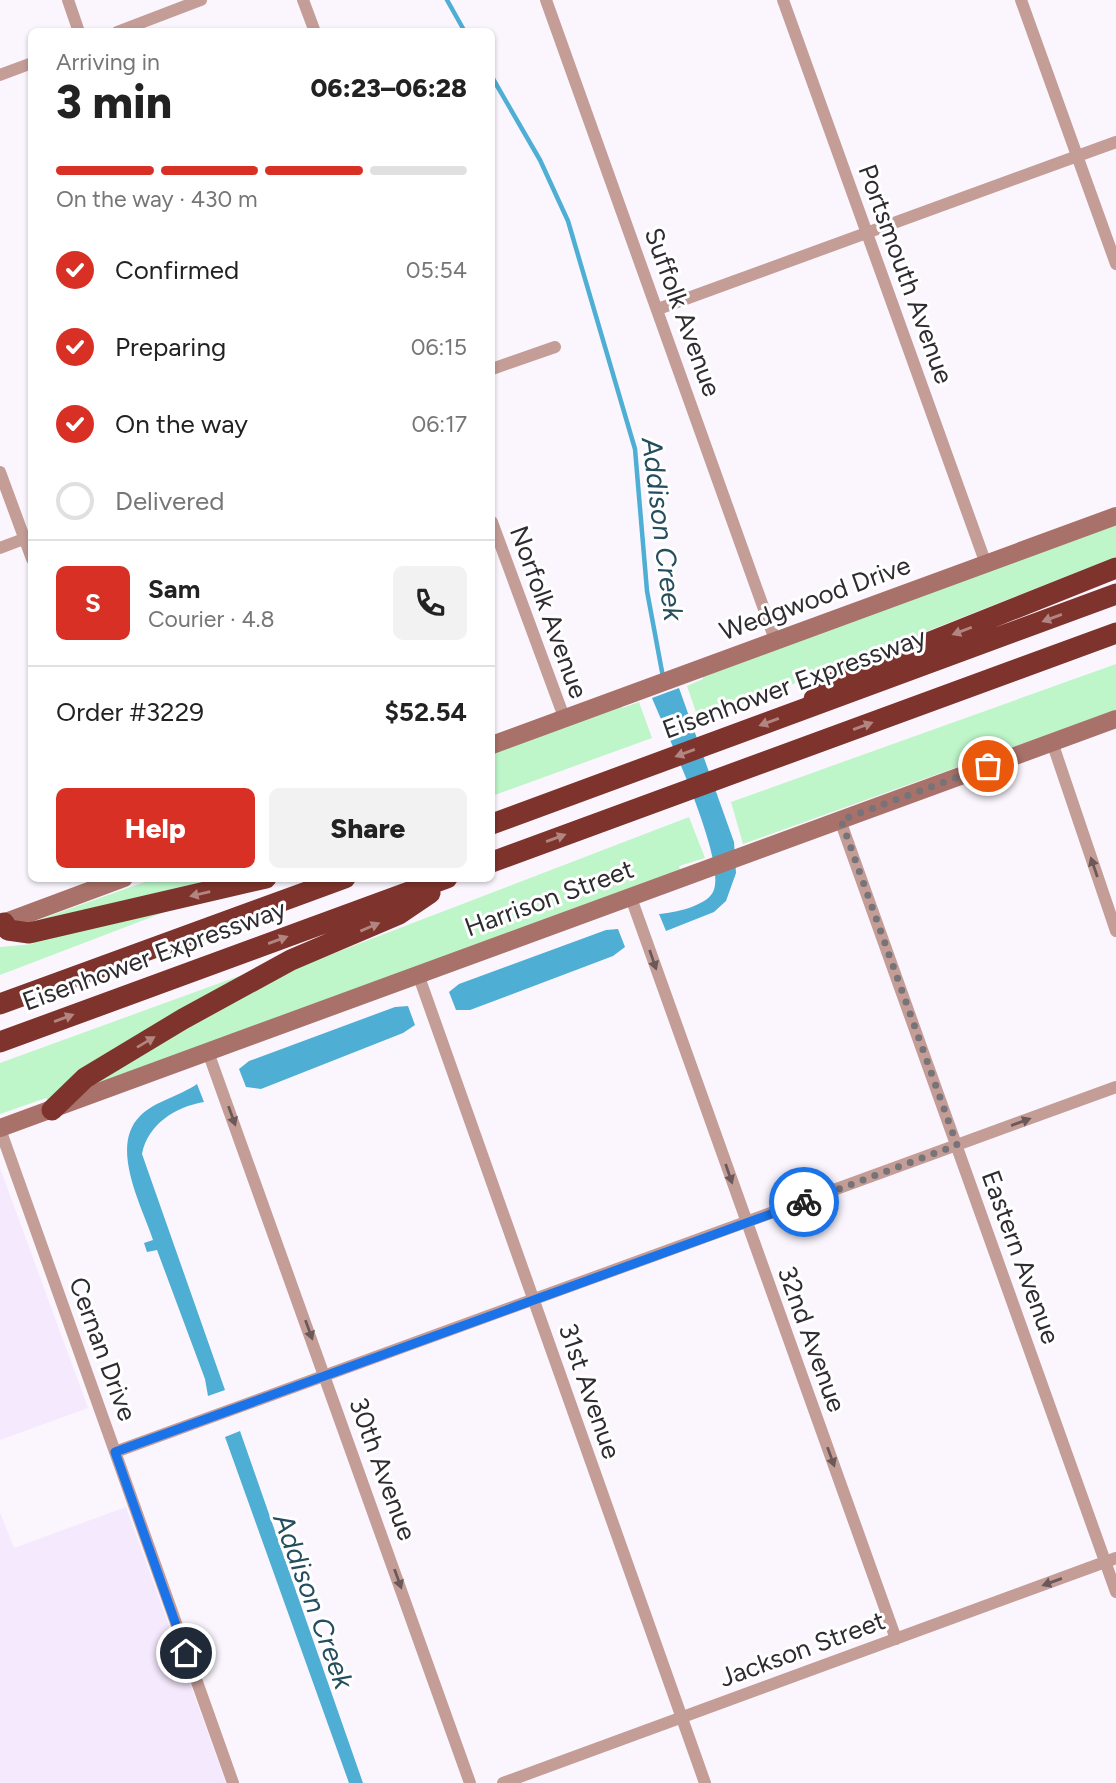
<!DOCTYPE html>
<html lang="en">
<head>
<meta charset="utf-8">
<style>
	body { margin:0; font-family:Figtree,sans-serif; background:#f2f2f2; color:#222; height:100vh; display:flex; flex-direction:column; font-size:26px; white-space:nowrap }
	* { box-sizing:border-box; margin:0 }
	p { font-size:23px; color:#767676 }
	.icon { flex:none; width:38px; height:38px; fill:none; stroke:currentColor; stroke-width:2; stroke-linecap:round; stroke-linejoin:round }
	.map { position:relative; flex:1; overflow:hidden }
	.panel { position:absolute; left:28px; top:28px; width:467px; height:854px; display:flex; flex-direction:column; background:#fff; border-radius:10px; box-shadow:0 2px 5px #0004 }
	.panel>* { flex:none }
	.pin { position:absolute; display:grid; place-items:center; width:60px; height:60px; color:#fff; margin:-30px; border:4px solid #fff; border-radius:50%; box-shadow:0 2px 7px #0007 }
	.courier { position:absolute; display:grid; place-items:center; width:70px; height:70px; margin:-35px; border:5px solid #1a73e8; border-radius:50%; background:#fff; color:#222; box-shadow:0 2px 9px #0007 }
	.headline em { font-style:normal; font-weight:800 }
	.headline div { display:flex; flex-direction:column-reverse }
	.headline { display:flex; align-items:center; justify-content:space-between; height:119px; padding:0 28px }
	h1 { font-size:46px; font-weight:800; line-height:52px }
	.bar { display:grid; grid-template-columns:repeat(4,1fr); gap:10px 7px; align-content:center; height:84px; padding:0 28px }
	.bar i { height:9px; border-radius:5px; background:#e0e0e0 }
	.bar .on { background:#d93025 }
	.bar p { grid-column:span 4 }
	.line { display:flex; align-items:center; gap:18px; padding:0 28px; border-top:2px solid #e0e0e0 }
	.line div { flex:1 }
	.round { display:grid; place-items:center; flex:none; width:74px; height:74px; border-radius:10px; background:#f2f2f2 }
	ol { padding:0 28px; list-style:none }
	li { display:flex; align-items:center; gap:21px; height:77px }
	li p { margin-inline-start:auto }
	li .icon { padding:7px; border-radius:50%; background:#d93025; color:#fff; stroke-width:4 }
	li:last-child { color:#767676 }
	li i { width:38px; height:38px; border:4px solid #e0e0e0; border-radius:50% }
	.cta { display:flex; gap:14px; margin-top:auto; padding:14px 28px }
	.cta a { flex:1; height:80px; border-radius:10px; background:#d93025; color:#fff; font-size:28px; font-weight:800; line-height:80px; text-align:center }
	.cta a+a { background:#f2f2f2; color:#222 }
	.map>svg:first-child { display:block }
</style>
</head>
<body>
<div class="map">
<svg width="1116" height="1783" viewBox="0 0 1116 1783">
	<rect width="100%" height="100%" fill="#fbf6fe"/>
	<path fill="#f5e9fd" d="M0,1168L88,1408L0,1440Z
		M126,1507L226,1783H0V1512L14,1548Z"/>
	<path fill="#bef5c9" d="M1116,525V557L699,721L687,686L703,679L702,676Z
		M1116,664V710L743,844L731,802Z
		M639,702L652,738L492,796V753L621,706L622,708Z
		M689,817L705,858L679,866L680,870L98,1083L96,1079L285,972Z
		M153,879H235L27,924Z
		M178,907L0,975V947L33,944V940Z
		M239,976L240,980L74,1075L48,1101L46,1098L0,1114V1063Z"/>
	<path fill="#4eaed4" d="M679,688L734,842L736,873L726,901L714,912L666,931L659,914C674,913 706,906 713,892C728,863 666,732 652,698Z
		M618,929L625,947L613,956L470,1010H456L449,992L459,984L606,930Z
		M408,1006L415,1025L403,1033L261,1089L246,1087L239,1069L249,1061L395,1007Z
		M197,1084L204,1102C175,1107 148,1124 142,1154L225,1390L208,1396L205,1379L157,1250L147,1252L144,1243L153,1240C142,1206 109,1147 140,1116C155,1101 180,1096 197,1084Z
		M240,1431L363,1783H349L225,1437Z"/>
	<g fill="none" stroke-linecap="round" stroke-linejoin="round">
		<path stroke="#4eaed4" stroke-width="4.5" d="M447,0L465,32
			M492,77L540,160L568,221L635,449L647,591L663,677"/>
		<path stroke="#c49d97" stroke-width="12" d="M68,0L79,32
			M303,0L315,32
			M546,0L775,640
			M783,0L986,564
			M1021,0L1116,264
			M117,32L201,0
			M0,75L32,63
			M658,309L1116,142
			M492,369L555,347
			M0,472L32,559
			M492,522L564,717
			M0,548L29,537
			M1052,742L1116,931
			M840,820L1116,1592
			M630,895L896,1639
			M418,974L705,1783
			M208,1052L470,1783
			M0,1129L233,1783
			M115,1452L1116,1087
			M503,1783L1116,1558"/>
		<path stroke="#a87169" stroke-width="18" d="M492,745L1116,516
			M0,924L124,878
			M0,1128L1116,719"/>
		<path stroke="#7e342c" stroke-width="21" d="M814,699L840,678L1116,568
			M492,824L1116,594
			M492,862L1116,633
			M4,923L8,930L29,933L266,878
			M0,1004L345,878
			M0,1042L447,878
			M52,1110L85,1078L183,1019L291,960L399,914L430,893"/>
	</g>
	<defs><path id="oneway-solid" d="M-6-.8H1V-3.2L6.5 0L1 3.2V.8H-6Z" transform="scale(1.75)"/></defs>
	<g fill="#b28580">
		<use href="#oneway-solid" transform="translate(1052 618) rotate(160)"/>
		<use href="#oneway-solid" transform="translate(962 631) rotate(159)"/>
		<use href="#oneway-solid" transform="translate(769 722) rotate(160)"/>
		<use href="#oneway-solid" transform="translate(863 726) rotate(-20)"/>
		<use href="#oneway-solid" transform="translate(685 753) rotate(160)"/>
		<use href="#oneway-solid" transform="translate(556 838) rotate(-20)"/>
		<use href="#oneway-solid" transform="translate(200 894) rotate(167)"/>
		<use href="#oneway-solid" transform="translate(370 927) rotate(-23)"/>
		<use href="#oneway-solid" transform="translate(278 940) rotate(-20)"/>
		<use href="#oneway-solid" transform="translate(64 1018) rotate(-20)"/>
		<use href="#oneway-solid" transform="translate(146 1042) rotate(-31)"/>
	</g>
	<g fill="#6b595a">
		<use href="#oneway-solid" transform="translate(1094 867) rotate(-109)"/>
		<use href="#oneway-solid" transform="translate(653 960) rotate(71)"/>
		<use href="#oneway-solid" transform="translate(232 1116) rotate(70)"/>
		<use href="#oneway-solid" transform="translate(1021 1122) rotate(-20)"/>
		<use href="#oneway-solid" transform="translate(729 1174) rotate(71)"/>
		<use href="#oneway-solid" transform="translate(309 1330) rotate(70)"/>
		<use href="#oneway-solid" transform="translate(831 1457) rotate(70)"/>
		<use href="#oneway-solid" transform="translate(398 1579) rotate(70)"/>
		<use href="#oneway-solid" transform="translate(1052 1582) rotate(160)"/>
	</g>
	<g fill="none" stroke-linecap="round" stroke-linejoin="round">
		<path stroke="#767379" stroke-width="7" stroke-dasharray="0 12.6" d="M804,1202L957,1145L841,820L988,766"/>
		<path stroke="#1a73e8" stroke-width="9" d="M186,1653L115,1452L804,1202"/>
	</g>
	<g text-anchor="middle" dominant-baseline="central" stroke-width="6" stroke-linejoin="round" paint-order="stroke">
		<g font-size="26" fill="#2f2c31" stroke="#fff">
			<text transform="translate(906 274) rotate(70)">Portsmouth Avenue</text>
			<text transform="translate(683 312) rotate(70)">Suffolk Avenue</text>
			<text transform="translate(815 598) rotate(-20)">Wedgwood Drive</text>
			<text transform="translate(549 612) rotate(70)">Norfolk Avenue</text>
			<text transform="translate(794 683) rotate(-20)">Eisenhower Expressway</text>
			<text transform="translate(549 898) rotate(-20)">Harrison Street</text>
			<text transform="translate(154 955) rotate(-20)">Eisenhower Expressway</text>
			<text transform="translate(1021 1257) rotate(70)">Eastern Avenue</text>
			<text transform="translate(812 1339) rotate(70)">32nd Avenue</text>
			<text transform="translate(103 1349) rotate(70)">Cernan Drive</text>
			<text transform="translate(590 1391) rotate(71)">31st Avenue</text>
			<text transform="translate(383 1469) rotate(70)">30th Avenue</text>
			<text transform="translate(802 1649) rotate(-20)">Jackson Street</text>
		</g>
		<g font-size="28" font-style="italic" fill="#244d5e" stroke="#fff">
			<text transform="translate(663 529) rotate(83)">Addison Creek</text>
			<text transform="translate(314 1601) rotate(70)">Addison Creek</text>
		</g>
	</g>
</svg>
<div class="pin" style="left:988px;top:766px;background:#ea580c"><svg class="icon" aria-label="bag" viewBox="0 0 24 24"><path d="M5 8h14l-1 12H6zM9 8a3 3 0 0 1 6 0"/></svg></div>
<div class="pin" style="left:186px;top:1653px;background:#1f2937"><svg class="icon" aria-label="home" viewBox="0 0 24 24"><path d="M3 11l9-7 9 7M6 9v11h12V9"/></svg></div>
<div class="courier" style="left:804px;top:1202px"><svg class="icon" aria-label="bike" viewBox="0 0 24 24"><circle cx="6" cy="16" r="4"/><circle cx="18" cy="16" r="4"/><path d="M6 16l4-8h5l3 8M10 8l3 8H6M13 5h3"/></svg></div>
<section class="panel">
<div class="headline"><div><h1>3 min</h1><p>Arriving in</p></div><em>06:23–06:28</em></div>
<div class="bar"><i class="on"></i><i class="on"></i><i class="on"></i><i></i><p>On the way · 430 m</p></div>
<ol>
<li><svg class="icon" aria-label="check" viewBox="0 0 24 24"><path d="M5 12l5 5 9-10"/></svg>Confirmed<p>05:54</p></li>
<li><svg class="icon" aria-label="check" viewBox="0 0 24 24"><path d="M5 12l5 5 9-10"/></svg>Preparing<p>06:15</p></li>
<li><svg class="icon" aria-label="check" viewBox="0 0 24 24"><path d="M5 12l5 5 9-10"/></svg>On the way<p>06:17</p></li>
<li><i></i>Delivered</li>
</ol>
<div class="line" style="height:126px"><b class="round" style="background:#d93025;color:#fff">S</b><div><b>Sam</b><p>Courier · 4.8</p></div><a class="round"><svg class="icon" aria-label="phone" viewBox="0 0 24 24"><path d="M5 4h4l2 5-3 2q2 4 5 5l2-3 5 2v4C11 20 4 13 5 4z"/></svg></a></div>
<div class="line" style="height:91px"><div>Order #3229</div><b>$52.54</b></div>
<div class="cta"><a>Help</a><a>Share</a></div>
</section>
</div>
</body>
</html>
